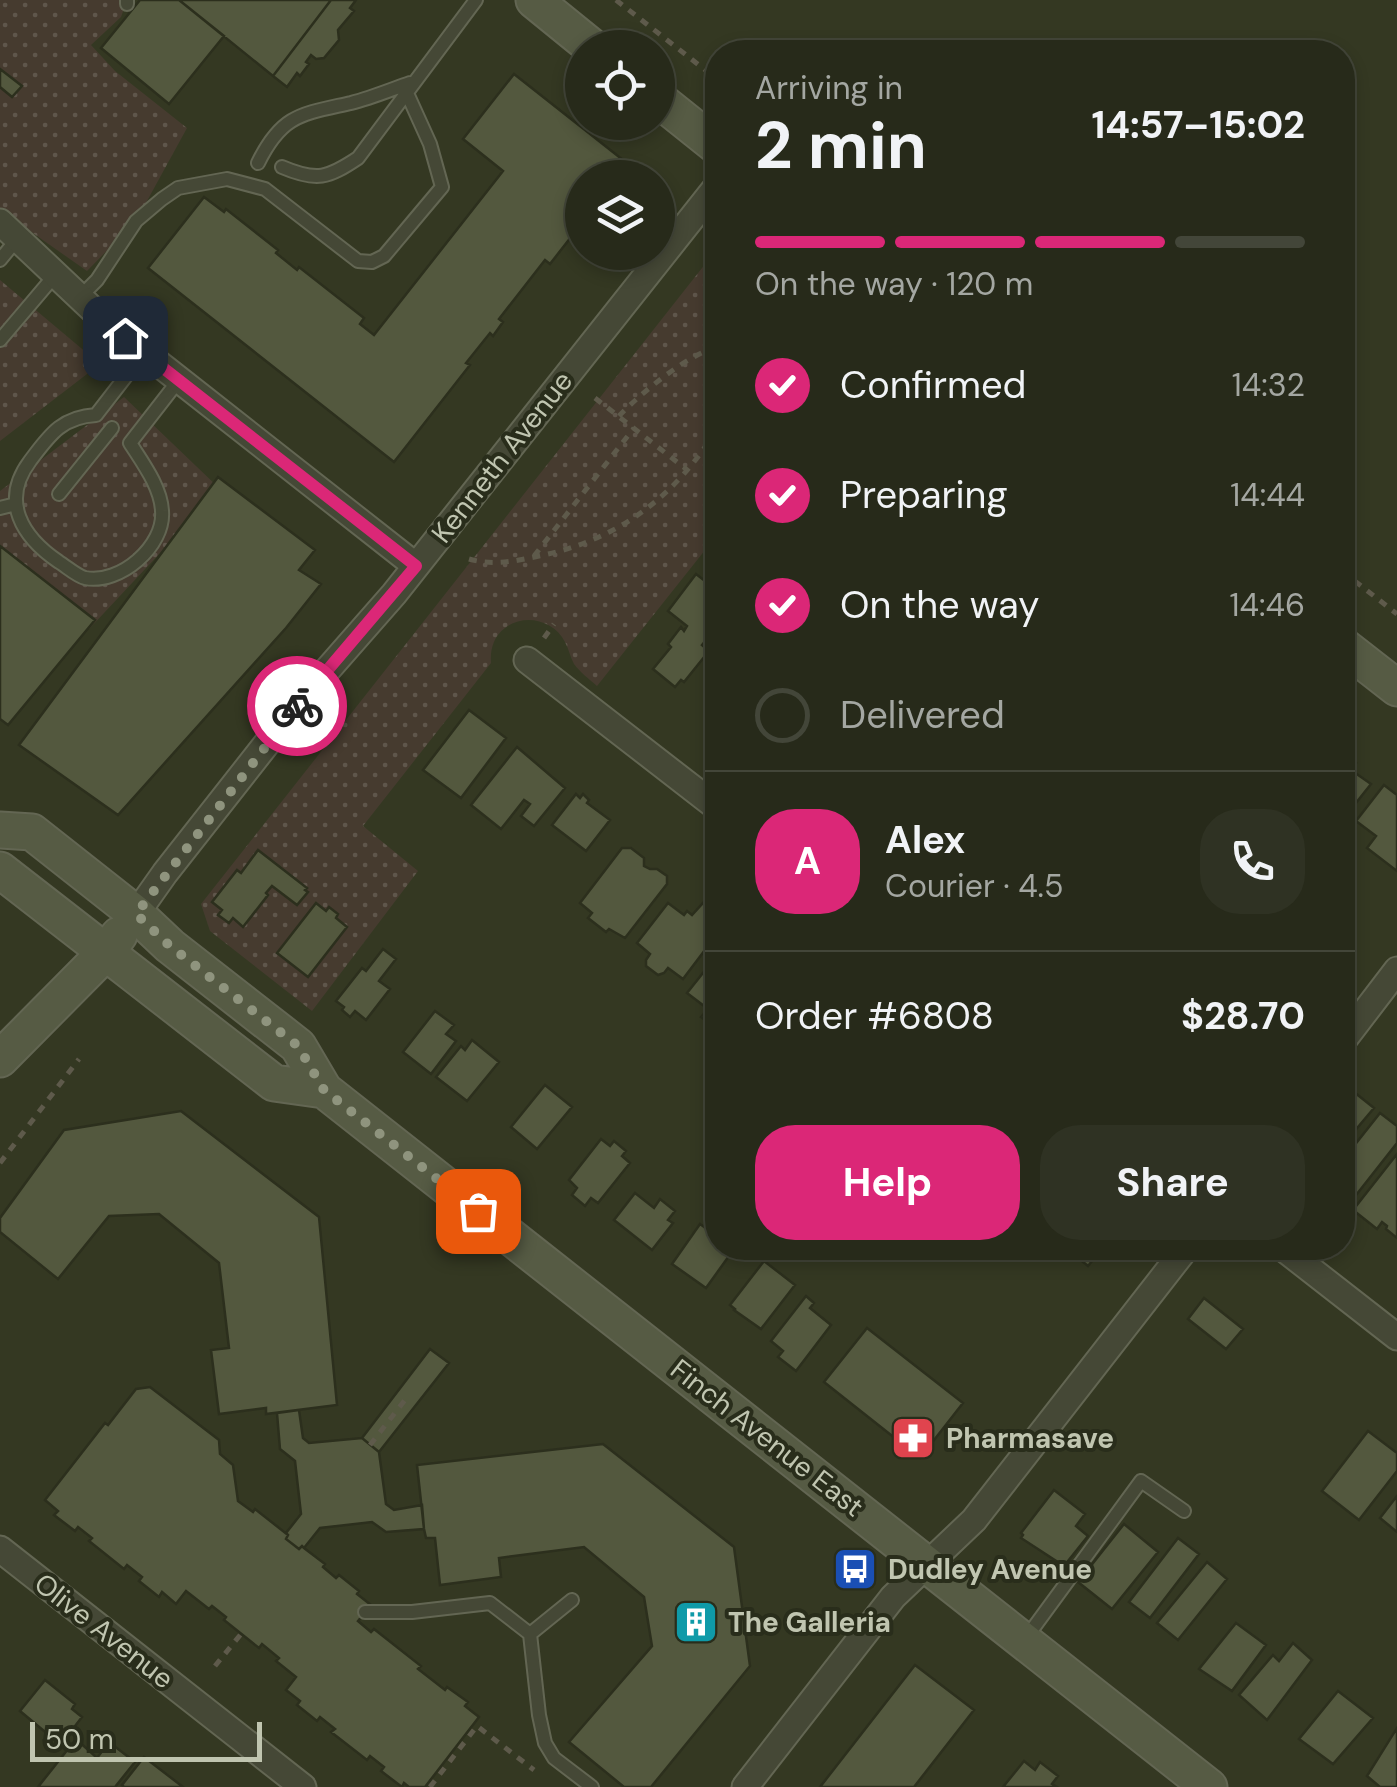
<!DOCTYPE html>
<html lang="en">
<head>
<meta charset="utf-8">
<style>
	body { margin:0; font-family:"DM Sans",sans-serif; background:#2f3223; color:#f1f3f6; height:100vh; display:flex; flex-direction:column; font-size:38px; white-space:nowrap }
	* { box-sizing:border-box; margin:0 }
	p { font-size:32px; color:#a4a7a2 }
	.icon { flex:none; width:55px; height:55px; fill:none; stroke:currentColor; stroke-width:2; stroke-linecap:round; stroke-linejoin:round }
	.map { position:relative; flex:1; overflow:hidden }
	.panel { position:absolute; left:705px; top:40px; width:650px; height:1220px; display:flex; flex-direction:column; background:#272a1a; border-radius:40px; box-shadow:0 5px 15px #0003,0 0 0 2px #434639 }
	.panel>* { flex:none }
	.tools { position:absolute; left:565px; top:30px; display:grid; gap:20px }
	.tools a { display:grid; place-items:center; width:110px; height:110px; border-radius:50%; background:#272a1a; box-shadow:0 5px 15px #0003,0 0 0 2px #434639; font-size:50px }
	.scale { position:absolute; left:30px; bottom:25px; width:232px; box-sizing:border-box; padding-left:10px; border:5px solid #c0c5b0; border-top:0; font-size:28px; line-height:35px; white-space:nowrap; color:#c0c5b0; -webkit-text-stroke:8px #292d1b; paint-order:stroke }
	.pin { position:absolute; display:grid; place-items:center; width:85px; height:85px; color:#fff; margin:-42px; border-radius:20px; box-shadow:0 5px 15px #0006 }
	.courier { position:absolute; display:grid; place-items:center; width:100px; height:100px; margin:-50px; border:8px solid #db2777; border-radius:50%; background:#fff; color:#222; box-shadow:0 2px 12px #0007 }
	.summary em { font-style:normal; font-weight:700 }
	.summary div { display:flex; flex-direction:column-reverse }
	.summary { display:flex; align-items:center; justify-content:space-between; height:170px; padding:0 50px }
	h1 { font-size:65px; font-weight:700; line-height:75px }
	.bar { display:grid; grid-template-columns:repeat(4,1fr); gap:15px 10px; align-content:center; height:120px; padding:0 50px }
	.bar i { height:12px; border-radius:8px; background:#434639 }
	.bar .selected { background:#db2777 }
	.bar p { grid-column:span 4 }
	.line { display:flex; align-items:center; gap:25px; padding:0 50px; border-top:2px solid #434639 }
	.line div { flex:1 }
	.round { display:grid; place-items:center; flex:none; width:105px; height:105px; border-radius:40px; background:#2f3223 }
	ol { padding:0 50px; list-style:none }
	li { display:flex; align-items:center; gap:30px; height:110px }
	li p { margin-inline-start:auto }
	li .icon { padding:10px; border-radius:50%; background:#db2777; color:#fff; stroke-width:4 }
	li:last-child { color:#a4a7a2 }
	li i { width:55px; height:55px; border:5px solid #434639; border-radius:50% }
	.cta { display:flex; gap:20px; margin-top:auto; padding:20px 50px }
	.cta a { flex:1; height:115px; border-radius:40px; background:#db2777; color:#fff; font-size:40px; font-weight:700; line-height:115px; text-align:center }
	.cta a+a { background:#2f3223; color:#f1f3f6 }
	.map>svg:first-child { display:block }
</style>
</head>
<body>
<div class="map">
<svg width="1397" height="1787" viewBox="0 0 1397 1787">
	<defs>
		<pattern id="grass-dots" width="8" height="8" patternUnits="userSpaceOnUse" patternTransform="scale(2.5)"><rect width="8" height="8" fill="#463b2f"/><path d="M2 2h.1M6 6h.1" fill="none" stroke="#5f564b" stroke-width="1.8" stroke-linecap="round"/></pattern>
	</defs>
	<rect width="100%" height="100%" fill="#343822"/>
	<path fill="url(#grass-dots)" d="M0,0H127L121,17L91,45L115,71L187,128L136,221L87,271L0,210Z
		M717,249V535L597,686C589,679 580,672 574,664C570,657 569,649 565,642C554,620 524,613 505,628C493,637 490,650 491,663L363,826L418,871L312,1011L210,931L201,904Z
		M0,280L100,364L0,441Z
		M124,397L220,489L89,629L0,552V491Z"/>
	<path fill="#53583e" stroke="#2c2f1d" stroke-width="2.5" d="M140,0H179L224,36L169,104L101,48Z
		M179,0H331L273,76Z
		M331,0H356L350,8L354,11L338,30L339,40L324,58L316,59L311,55L306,62L309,64L300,76L297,73L287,87L273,76Z
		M0,69L22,86L12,97L0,87Z
		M514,74L623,160L610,178H582V223L550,264L545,260L499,319L503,322L493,336L490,333L466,363L470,365L394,462L148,268L204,197L224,212L226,209L278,250L276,253L297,270L299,267L364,318L360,324L374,335L503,171L463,139Z
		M218,477L315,550L299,570L321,584L286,628L118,815L19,745Z
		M0,546L95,620L8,725L0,719Z
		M696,574L718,591V625L702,645L709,651L684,682L681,680L675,687L653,669L671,647L668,644L681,627L684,631L687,626L668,611Z
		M469,710L506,738L461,798L423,770Z
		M517,747L565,788L534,826L521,816L530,804L524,800L501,829L471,805Z
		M1344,753L1356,763L1351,770L1371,784L1344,818L1350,823L1342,832Z
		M1384,785L1397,795V871L1367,848L1376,836L1356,821Z
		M576,794L580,798L583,794L589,800L587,803L610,820L586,851L552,825Z
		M622,848H631L644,858V866L650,869H657L667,876V884L625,938L609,929L606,932L588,918L592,913L580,903Z
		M258,850L307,888L305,890L308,892L297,905L272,886L266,893L268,895L243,927L233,918L229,923L218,915L222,910L212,902L237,870L241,873Z
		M316,903L326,911L329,907L338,914L336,918L347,927L308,977L277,953Z
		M668,903L684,915L687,911L692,915L703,903L718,914V940L708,952L705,950L683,979L668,968L664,973L658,975L646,966V960L650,954L637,943Z
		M383,949L396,959L379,981L390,989L366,1020L355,1011L350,1017L342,1010L344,1007L336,1001L362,968L366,971Z
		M718,954V1029L701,1017L708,1009L687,993Z
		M435,1011L454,1025L446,1034L456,1041L431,1074L403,1052Z
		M472,1040L499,1062L467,1101L436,1077L461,1046L465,1050Z
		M545,1085L572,1107L537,1149L511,1127Z
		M1354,1092L1374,1108L1342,1146V1107Z
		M181,1111L319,1217L337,1405L266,1414V1408L219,1414L211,1350L229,1348L219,1263L159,1214L109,1216L58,1279L0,1232V1218L64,1130Z
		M1380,1113L1397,1126V1143L1342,1213V1161Z
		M601,1139L610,1146L614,1141L626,1151L622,1156L630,1163L598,1203L591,1198L585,1206L572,1195L577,1188L569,1180Z
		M1397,1154V1238L1386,1229L1387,1226L1382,1222L1377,1229L1353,1210Z
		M635,1193L654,1208L660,1199L675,1211L668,1220L673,1223L652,1250L614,1220Z
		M700,1224L718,1237V1248L734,1249L706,1288L672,1264Z
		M1066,1248H1109L1101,1258L1097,1255L1088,1266Z
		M764,1261L795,1285L761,1329L734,1310L735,1309L730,1305Z
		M806,1296L814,1303L810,1308L831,1325L796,1371L778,1357L783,1351L771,1341Z
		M1204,1298L1243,1329L1226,1349L1188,1319Z
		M867,1328L963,1403L920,1458L824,1382Z
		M430,1349L449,1363L379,1452L362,1438Z
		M150,1387L219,1440L220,1454L233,1465L238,1501L253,1512L255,1509L288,1535L286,1539L299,1549L302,1546L304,1548L325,1564L323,1567L336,1578L339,1575L359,1591L357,1594L371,1605L358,1621L371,1632L374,1629L421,1666L418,1669L445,1690L447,1687L468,1702L465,1706L479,1717L425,1787H409L404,1783L402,1787L381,1771L384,1767L370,1756L367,1760L331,1732L335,1729L320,1717L317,1721L297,1705L300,1701L286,1690L296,1677L276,1661L279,1658L262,1644L259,1648L224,1620L226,1617L212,1606L209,1609L186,1591L176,1604L162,1592L159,1597L139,1581L142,1577L127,1565L124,1569L89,1541L92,1538L78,1527L75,1531L54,1515L58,1511L45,1500L105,1423L108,1425L136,1389Z
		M299,1410L303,1438L309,1443L362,1438L379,1452L386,1504L394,1510L422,1505L424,1529L386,1532L372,1522L320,1528L304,1548L302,1546L299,1549L286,1539L288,1535L286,1533L301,1514L295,1461L280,1449L277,1413Z
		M1368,1431L1397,1453V1471L1359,1520L1322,1491Z
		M603,1444L734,1547L750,1666L651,1787H624L569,1742L652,1646L644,1597L584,1547L499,1558L501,1577L440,1585L435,1538H426L424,1529L417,1465Z
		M1054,1490L1085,1514L1076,1526L1088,1536L1064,1566L1021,1538L1023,1535L1021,1533Z
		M1397,1496V1532L1380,1518Z
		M1124,1524L1158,1552L1112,1609L1078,1582Z
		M1178,1538L1199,1554L1150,1618L1129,1602Z
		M1207,1562L1227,1579L1178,1640L1157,1623Z
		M1236,1623L1266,1645L1232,1691L1199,1669Z
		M1293,1643L1312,1660L1267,1720L1239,1695L1273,1655L1279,1661Z
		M915,1665L974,1710L914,1787H820Z
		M45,1680L75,1704L72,1709L82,1717L62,1743L51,1734L50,1736L20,1711Z
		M1338,1691L1373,1718L1333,1764L1299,1739Z
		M1397,1728V1787H1380L1367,1776Z
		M76,1739L97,1758L109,1742L135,1762L115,1787H38Z
		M144,1757L183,1787H124L122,1785Z
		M1024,1761L1035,1770L1040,1762L1058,1776L1052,1784L1057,1787H1003Z"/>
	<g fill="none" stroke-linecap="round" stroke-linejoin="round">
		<g stroke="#636653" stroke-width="16">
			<path id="lane" d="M127,0V4
				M258,163C282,114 302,114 351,103C371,98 390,90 410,83
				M282,167C317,182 328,178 358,158L476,0
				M0,260L18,238
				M80,297L97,280L136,221L162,199L178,188L227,179L265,189L358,261L372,262L384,256L442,187L430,144L406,91
				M0,340L56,274
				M144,353L96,415C61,417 49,436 30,461C0,501 22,537 59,562C67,567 77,576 85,578C120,585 165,546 162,511C161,487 142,462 130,443L179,380
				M59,494L112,428
				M0,508L16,504
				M365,1612H412L490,1603L530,1634L539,1715L545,1743L554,1758L592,1787
				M530,1634L572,1600
				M1026,1638L1141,1481L1184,1511"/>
		</g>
		<g stroke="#636653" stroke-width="29">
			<path id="street" d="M0,222L107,323L416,566
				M527,660L718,808
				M136,914L165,873L301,700L394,594L718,185
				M1342,1042L1397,970
				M1283,1248L1397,1337
				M0,1549L303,1787
				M745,1787L893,1597L974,1520L1186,1248"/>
		</g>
		<g stroke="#636653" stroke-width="39">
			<path id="secondary" d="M534,0L593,48
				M658,99L718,147
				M1342,645L1397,688
				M0,830L32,832L136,914L170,946L298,1046L324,1090L1209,1787
				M0,870L274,1083L324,1090
				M0,1059L106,952L119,935"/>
		</g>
		<path stroke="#5e5a4b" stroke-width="5" stroke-dasharray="8 8" stroke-linecap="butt" d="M616,0L718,80
			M595,398L686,469
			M619,416C640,394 689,353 718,347
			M534,556L634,428
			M469,559C492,566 516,561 539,556C618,540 676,497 718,427
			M1342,571L1397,614
			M544,638L554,624
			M0,1163L79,1059
			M370,1445L405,1400
			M215,1666L241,1634
			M430,1787L477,1726L534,1770"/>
		<use href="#lane" stroke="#454836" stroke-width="12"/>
		<use href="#street" stroke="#454836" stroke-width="25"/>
		<use href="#secondary" stroke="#565b44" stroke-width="35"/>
	</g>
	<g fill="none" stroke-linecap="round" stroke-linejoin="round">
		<path stroke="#8f947e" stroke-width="10" stroke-dasharray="0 18" d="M297,706L136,914L170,946L298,1046L324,1090L478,1211"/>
		<path stroke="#db2777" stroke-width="12" d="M125,338L416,566L297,706"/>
	</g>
	<defs>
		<g id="pharmacy-square" transform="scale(2.25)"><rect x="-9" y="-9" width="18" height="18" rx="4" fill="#e0444e" stroke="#292d1b"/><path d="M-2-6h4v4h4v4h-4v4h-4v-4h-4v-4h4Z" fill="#fff"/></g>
		<g id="bus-square" transform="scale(2.25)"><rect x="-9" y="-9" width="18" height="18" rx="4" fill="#1a4fb4" stroke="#292d1b"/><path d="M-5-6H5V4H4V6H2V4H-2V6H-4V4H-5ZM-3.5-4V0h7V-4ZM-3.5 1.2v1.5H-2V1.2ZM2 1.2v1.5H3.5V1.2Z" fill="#fff"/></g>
		<g id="building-square" transform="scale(2.25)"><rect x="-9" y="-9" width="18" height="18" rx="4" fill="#0f9aa8" stroke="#292d1b"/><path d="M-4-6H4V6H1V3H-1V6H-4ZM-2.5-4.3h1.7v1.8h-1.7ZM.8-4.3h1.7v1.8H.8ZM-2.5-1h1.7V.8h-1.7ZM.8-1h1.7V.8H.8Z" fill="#fff"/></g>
	</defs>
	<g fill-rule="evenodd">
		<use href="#pharmacy-square" x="913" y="1438"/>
		<use href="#bus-square" x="855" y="1569"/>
		<use href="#building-square" x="696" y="1622"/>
	</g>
	<g text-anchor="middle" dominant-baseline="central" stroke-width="8" stroke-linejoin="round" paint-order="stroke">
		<g font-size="28" fill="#c0c5b0" stroke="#292d1b">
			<text transform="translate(502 457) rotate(-52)">Kenneth Avenue</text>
			<text transform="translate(767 1438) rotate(38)">Finch Avenue East</text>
			<text transform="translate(104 1631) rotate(38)">Olive Avenue</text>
		</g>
		<g font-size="28" font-weight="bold" fill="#c0c5b0" stroke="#292d1b" text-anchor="start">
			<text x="946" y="1438">Pharmasave</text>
			<text x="888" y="1569">Dudley Avenue</text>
			<text x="728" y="1622">The Galleria</text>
		</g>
	</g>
</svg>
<div class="tools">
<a><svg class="icon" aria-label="locate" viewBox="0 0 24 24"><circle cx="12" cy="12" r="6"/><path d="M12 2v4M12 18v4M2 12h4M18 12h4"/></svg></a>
<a><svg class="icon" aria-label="layers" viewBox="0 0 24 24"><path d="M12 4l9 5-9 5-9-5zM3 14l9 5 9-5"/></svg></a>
</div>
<div class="scale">50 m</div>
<div class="pin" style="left:478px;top:1211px;background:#ea580c"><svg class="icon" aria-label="bag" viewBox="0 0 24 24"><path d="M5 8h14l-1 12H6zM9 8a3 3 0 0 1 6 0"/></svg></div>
<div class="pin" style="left:125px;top:338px;background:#1f2937"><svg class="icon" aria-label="home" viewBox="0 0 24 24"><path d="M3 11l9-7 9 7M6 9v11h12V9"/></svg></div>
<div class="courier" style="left:297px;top:706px"><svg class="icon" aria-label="bike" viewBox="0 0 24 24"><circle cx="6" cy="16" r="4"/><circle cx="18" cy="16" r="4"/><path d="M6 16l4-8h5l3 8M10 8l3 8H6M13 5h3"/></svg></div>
<section class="panel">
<div class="summary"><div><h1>2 min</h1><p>Arriving in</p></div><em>14:57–15:02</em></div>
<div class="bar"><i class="selected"></i><i class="selected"></i><i class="selected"></i><i></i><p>On the way · 120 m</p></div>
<ol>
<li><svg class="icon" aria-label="check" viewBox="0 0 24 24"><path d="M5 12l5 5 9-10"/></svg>Confirmed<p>14:32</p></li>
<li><svg class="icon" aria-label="check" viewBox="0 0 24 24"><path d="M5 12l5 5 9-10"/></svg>Preparing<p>14:44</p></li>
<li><svg class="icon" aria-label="check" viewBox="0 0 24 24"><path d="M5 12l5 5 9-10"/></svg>On the way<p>14:46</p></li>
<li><i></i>Delivered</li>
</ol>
<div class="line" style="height:180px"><b class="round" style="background:#db2777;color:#fff">A</b><div><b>Alex</b><p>Courier · 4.5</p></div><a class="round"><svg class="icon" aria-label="phone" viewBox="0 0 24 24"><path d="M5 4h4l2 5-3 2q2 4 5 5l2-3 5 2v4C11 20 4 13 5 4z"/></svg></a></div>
<div class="line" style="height:130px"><div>Order #6808</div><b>$28.70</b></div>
<div class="cta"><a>Help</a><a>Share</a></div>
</section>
</div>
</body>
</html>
